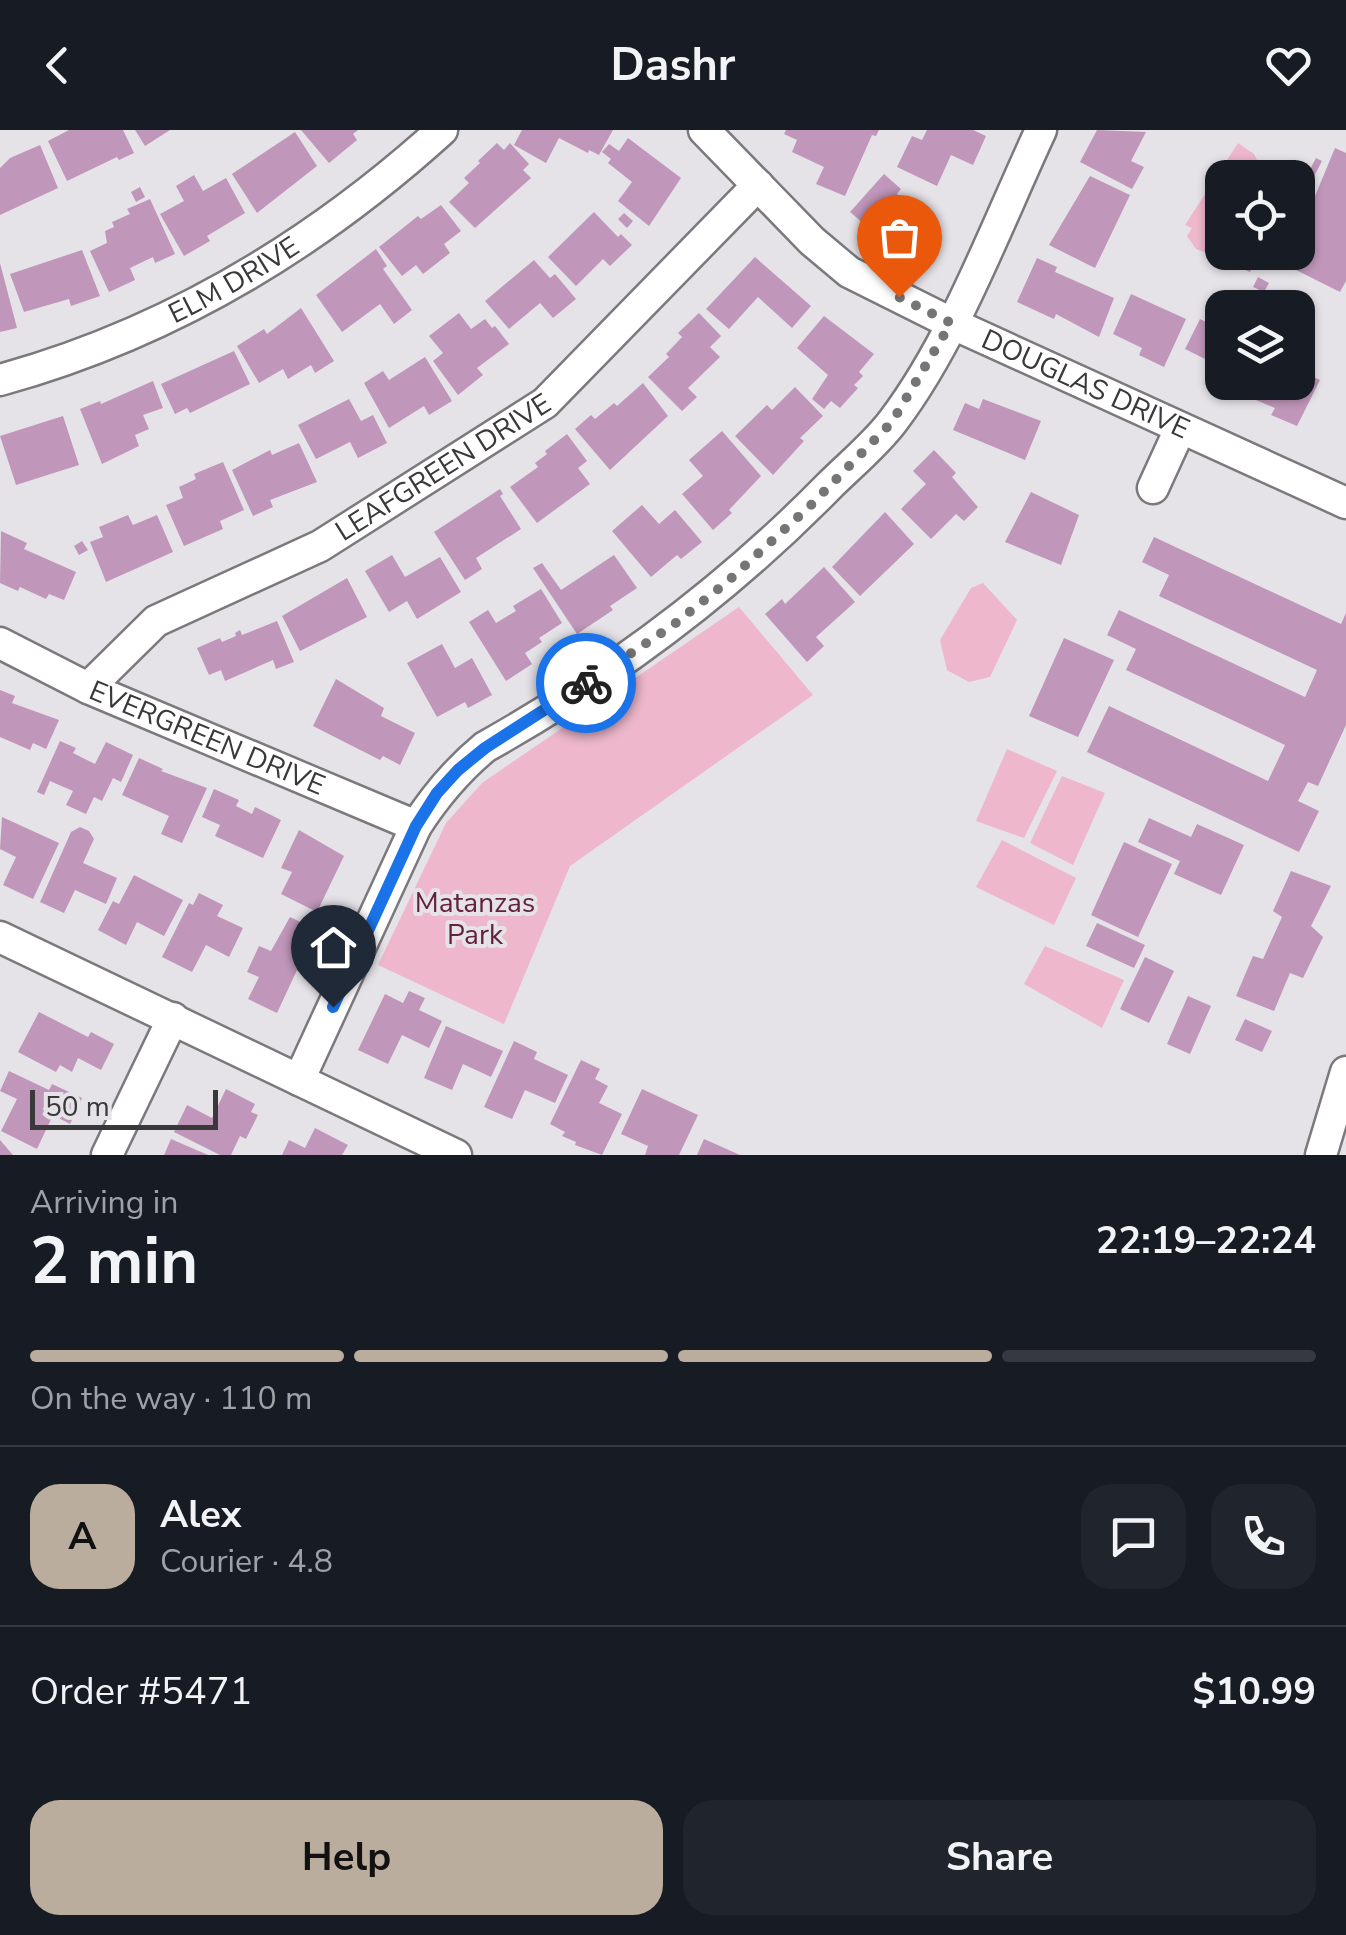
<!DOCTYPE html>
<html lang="en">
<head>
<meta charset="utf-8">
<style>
	body { margin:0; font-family:"Nunito Sans",sans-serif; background:#20242c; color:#f1f3f6; height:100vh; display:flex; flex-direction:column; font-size:38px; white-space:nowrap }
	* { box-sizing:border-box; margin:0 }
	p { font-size:32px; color:#9ea1a6 }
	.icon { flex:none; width:55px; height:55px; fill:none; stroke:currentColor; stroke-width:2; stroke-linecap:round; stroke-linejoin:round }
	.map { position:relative; height:1025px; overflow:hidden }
	.panel { display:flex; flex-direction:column; background:#171b24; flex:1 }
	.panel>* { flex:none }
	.controls { position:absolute; left:1205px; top:30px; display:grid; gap:20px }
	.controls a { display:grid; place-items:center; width:110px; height:110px; border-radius:20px; background:#171b24; box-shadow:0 2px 8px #0004; font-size:50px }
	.scale { position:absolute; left:30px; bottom:25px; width:188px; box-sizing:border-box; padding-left:10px; border:5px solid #39383a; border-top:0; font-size:28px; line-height:35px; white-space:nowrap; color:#39383a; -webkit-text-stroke:8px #e5e3e8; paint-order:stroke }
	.pin { position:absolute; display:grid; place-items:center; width:85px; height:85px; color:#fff; margin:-102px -42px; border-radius:50% 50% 50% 0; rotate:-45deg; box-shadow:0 0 10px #0007 }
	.pin .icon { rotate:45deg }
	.courier { position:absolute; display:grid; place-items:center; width:100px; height:100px; margin:-50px; border:8px solid #1a73e8; border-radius:50%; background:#fff; color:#222; box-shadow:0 2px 12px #0007 }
	.headline em { font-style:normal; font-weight:700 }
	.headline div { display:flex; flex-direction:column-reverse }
	.headline { display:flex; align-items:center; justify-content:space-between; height:170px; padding:0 30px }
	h1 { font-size:65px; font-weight:700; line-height:75px }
	.bar { display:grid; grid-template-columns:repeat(4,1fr); gap:15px 10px; align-content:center; height:120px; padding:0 30px }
	.bar i { height:12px; border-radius:8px; background:#363941 }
	.bar .selected { background:#bbad9d }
	.bar p { grid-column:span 4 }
	.line { display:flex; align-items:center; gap:25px; padding:0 30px; border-top:2px solid #363941 }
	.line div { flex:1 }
	.round { display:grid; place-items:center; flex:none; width:105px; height:105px; border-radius:30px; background:#20242c }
	.primary-button { display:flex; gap:20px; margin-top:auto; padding:20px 30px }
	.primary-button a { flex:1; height:115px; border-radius:30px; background:#bbad9d; color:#111; font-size:40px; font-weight:700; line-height:115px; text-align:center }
	.primary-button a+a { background:#20242c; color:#f1f3f6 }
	header { display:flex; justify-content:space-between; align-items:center; height:130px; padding:0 30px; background:#171b24; font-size:45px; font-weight:700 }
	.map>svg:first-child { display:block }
</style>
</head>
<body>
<header><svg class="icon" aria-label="back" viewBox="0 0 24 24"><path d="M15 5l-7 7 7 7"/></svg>Dashr<svg class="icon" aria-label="heart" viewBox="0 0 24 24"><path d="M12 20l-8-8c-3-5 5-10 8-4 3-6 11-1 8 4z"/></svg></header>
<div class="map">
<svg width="1346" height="1025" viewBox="0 0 1346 1025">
	<rect width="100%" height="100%" fill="#e5e3e8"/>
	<path fill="#eeb7cb" d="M1238,13L1254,24L1265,47L1222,48V122L1227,123L1223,129L1196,119L1187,106L1192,98L1185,95Z
		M983,453L1017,490L990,547L969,552L947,540L940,510L971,458Z
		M739,477L813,565L570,736L504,894L378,835L446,693L482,653Z
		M1007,619L1057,641L1024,708L976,691Z
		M1062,646L1105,663L1073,735L1030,713Z
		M1002,710L1076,748L1054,795L976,757Z
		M1045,816L1124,850L1102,898L1024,854Z"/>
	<path fill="#c096ba" d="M69,0H123L134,23L119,30L117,27L67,51L48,11Z
		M135,0H170L145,16Z
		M301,0H358L353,4L357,10L329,33Z
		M522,0H613L599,25L589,20L588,23L559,8L546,33L514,15Z
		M786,0H879L876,6L872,5L845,66L816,54L824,37L792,22L797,10L784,4Z
		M927,0H973L986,6L973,35L951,25L937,56L897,37L912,6L922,10Z
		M1097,0L1146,2L1131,31L1144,37L1132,59L1080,32Z
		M295,2L317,36L257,83L232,44Z
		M628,8L681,48L649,96L618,71L632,52L608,33L611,29L602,22L609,14L619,21Z
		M497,13L504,20L510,13L529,34L523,40L531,48L475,98L449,72L469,53L464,48L480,33L478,31Z
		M40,15L58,58L0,85V38L10,28Z
		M1335,18L1346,23V151L1340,162L1286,135L1291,122H1298V107Z
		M1316,28L1322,31L1310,54L1304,51Z
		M884,44L901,59L897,64L940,107L919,130L876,92L870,99L850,82Z
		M194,45L203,61L226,48L245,83L207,106L210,111L184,126L160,84L184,71L176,56Z
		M1090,46L1130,65L1095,138L1049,115Z
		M140,57L145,67L136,72L131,62Z
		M150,69L175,124L155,133L153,127L130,138L135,150L109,162L90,121L107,113L105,101L114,97L112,92L130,84L127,79Z
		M441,75L461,101L444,114L450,123L423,144L416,135L402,146L379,117L418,86L421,89Z
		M594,82L618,107L621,104L632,115L610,136L603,129L576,156L548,127Z
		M624,83L633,91L627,98L618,89Z
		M376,119L387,136L383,139L412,180L394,194L380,174L342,202L316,165Z
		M82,120L100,166L71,176L69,169L24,182L10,144Z
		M1244,125L1255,129L1250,142L1239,137Z
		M755,127L811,176L792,198L758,167L729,199L706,179Z
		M1037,128L1057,137L1055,142L1114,168L1099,207L1056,184L1054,189L1017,172Z
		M534,130L550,148L555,144L576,169L553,188L540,173L509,199L485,171Z
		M0,133L17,198L0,202Z
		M1258,147L1269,153L1264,162L1253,157Z
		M1131,164L1186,189L1164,237L1139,225L1142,218L1113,204Z
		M301,178L334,231L315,243L311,235L288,249L283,239L259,253L237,216L264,199L267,204Z
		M459,183L471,199L485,189L492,198L495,196L509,214L477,238L483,245L458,265L433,231L443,223L429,206Z
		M699,183L721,206L710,217L720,227L688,258L697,267L682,281L648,247L669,227L666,224L682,207L678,203Z
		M824,186L874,224L859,242L863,246L854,255L858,258L840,278L831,271L824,279L812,269L828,245L797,218Z
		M1200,189L1222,200V252H1240L1233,267L1208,254L1217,235L1185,219Z
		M234,221L250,254L190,283L187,278L175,284L161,254Z
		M425,227L452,271L429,285L424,276L389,298L364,253L383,241L389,250Z
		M1298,240L1320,250L1297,296L1271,285L1275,278L1244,265L1249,252H1298Z
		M153,251L163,278L143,285L149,299L135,305L139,316L102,334L80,279L100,271L101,274Z
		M643,253L668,286L610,340L575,299L591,285L595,289L614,273L617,276Z
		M795,257L823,286L800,308L804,311L773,345L735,306L767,275L772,280Z
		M349,269L361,291L373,285L387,313L358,328L350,312L316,329L298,295Z
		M983,269L1041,291L1025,330L953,300L965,273L979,279Z
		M63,286L79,335L16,355L0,306Z
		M722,301L761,346L729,380L732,383L713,400L682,364L703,346L689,330Z
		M567,304L587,331L578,338L590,354L537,393L510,357L538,337L535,333L547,324L545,321Z
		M299,313L317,352L270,370L273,377L253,386L232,340L270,320L272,325Z
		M934,320L956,343L952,347L978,377L964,391L956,384L931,409L901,379L926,354L913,341Z
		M223,332L244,380L220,391L223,399L184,416L166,375L183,368L179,357L196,349L194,344Z
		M500,359L503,364L500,366L521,399L476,428L482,439L465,450L434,402Z
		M1031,362L1079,385L1061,435L1005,412Z
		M642,375L659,394L675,380L702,412L681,429L677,425L651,447L612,401Z
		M885,382L914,414L860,466L832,437Z
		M128,385L133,395L157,385L173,422L106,452L90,412L103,407L99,397Z
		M1,401L27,413L24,419L76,442L64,470L49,464L46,469L20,457L18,461L0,453Z
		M1154,407L1341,494L1346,483V595L1318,656L1308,652L1298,671L1319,681L1299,722L1087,622L1109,576L1268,651L1285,615L1126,540L1136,519L1107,505L1119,480L1305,567L1317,540L1159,466L1169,445L1142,432Z
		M82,411L88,420L79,425L74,416Z
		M392,425L405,447L440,427L461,462L417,489L407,471L389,482L365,441Z
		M614,425L637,458L610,476L613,480L577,504L533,438L542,433L561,460Z
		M824,437L855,472L816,507L824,516L807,532L765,484L782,469L785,474Z
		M347,448L367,487L300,521L282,486Z
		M541,459L562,493L539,508L542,512L525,523L532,534L506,551L469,492L488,480L496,493L516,481L513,476Z
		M277,491L294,532L276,539L273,530L225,551L221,540L209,545L197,518L220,508L222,512L236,506L235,503L240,500L242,505Z
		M1064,508L1114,530L1078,607L1029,586Z
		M442,514L455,538L472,528L492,565L468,578L465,572L437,587L407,533Z
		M336,549L384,578L381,586L415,603L400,635L383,626L380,630L313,596Z
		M0,560L15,566L12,573L59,590L46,619L33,613L30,620L0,607Z
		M60,611L76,618L73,623L95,634L106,612L133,625L121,652L113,648L102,671L94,667L86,684L66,675L73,661L50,651L44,665L37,662Z
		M139,628L163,639L161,641L207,658L182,713L161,704L169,686L122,665Z
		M214,659L239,670L236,676L252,684L255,677L281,690L263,728L215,706L220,695L202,687Z
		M2,687L59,713L33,769L3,755L16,727L0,719Z
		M1149,688L1191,707L1197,694L1244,715L1221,765L1174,744L1180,731L1138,712Z
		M80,697L89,701L94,709L83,733L117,748L106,774L75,760L64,783L40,772L71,702Z
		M299,700L344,726L317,782L281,764L292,742L281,738Z
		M1124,712L1172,734L1138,807L1091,785Z
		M1291,741L1331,756L1311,796L1323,807L1303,848L1290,843L1274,881L1236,866L1253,826L1263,829L1282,787L1273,781Z
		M134,745L183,770L164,806L137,792L126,815L98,800L113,771L119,774Z
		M199,763L223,775L217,786L243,798L229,827L206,815L192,842L162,827L189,773L193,775Z
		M290,787L315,799L309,811L315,814L301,842L297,840L277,883L248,869L259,847L247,842L259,816L271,821Z
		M1097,793L1145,815L1134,838L1086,816Z
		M1145,827L1174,841L1149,893L1120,879Z
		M409,861L425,868L419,880L442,891L429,918L402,905L388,934L358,920L385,864L403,873Z
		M1188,866L1211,876L1190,924L1167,914Z
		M39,882L88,907L91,902L114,914L101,940L78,928L72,942L60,935L56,942L18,922Z
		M1245,889L1272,901L1262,922L1235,910Z
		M446,896L503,921L491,947L463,934L452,960L424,948Z
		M514,911L537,922L534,929L568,945L555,973L525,960L512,989L484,977Z
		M581,930L600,939L595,949L608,956L599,973L622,984L602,1025L575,1015L576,1012L562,1006L565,1002L550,994Z
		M9,941L49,960L52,954L82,968L70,994L53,985L37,1019L1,1001L17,969L0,961Z
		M226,959L255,974L251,982L258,985L246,1009L240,1006L231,1025H220L174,1002L187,975L212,988Z
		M642,959L698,985L679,1025H645L648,1016L621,1004Z
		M315,998L348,1015L342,1025H282L289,1010L305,1018Z
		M171,1009L208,1025H164Z
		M704,1009L740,1025H697Z
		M0,1010L13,1025H0Z"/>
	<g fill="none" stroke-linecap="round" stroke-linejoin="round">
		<g stroke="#7b797d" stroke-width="35">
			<g id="minor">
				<path id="s1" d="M704,0L812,111L849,142L951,193L1346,373"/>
				<path id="s2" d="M0,250C167,204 314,116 442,0"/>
				<path d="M1153,358L1180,299"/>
				<path id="s3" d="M0,513L88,558L416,696"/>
				<path id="s4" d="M88,558L156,491L320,416L545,273L758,55"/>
				<path d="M0,807L456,1025"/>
				<path d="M299,950L416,696C436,665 456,641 485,617C610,547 728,459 829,356C850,335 875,315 893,291C954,211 998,92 1041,0"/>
				<path d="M107,1025L173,888"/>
				<path d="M1321,1025L1346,942"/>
			</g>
		</g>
		<use href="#minor" stroke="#fff" stroke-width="30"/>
	</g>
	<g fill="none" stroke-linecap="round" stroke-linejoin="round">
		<path stroke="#757477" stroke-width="10" stroke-dasharray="0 18" d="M586,553L672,496L727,452L810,376L892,292L951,193L899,167"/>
		<path stroke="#1a73e8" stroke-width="12" d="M333,877L416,696L437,663L458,640L485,618L586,553"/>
	</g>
	<g text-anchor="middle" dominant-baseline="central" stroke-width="8" stroke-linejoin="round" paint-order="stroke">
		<g font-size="28" fill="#39383a" stroke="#e5e3e8">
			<text stroke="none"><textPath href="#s2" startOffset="255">ELM DRIVE</textPath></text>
			<text stroke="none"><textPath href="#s1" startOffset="465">DOUGLAS DRIVE</textPath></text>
			<text stroke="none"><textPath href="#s4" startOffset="422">LEAFGREEN DRIVE</textPath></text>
			<text stroke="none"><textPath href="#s3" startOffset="228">EVERGREEN DRIVE</textPath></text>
		</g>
		<g font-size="28" fill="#63213e" stroke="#e5e3e8">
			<text x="475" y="773">Matanzas<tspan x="475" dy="32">Park</tspan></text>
		</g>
	</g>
</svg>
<div class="controls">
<a><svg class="icon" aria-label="locate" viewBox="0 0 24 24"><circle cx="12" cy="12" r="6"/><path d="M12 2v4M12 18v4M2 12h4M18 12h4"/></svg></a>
<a><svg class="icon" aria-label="layers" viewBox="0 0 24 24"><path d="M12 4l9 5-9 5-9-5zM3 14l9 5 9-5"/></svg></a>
</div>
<div class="scale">50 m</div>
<div class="pin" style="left:899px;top:167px;background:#ea580c"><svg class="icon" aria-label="bag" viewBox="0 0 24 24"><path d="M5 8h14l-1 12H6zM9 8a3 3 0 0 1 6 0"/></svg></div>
<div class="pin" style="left:333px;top:877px;background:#1f2937"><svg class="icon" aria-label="home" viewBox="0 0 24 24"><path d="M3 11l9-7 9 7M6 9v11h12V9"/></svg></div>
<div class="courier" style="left:586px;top:553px"><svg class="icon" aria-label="bike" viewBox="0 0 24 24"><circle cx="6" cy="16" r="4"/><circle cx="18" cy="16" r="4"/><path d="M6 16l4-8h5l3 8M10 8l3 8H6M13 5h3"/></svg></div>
</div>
<section class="panel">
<div class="headline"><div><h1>2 min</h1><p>Arriving in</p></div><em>22:19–22:24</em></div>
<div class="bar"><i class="selected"></i><i class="selected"></i><i class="selected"></i><i></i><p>On the way · 110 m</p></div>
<div class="line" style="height:180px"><b class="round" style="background:#bbad9d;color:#111">A</b><div><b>Alex</b><p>Courier · 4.8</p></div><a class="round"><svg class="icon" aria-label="chat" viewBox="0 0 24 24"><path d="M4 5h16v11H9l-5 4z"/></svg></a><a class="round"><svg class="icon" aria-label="phone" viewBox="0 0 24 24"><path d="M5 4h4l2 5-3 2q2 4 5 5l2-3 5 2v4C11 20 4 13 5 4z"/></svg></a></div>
<div class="line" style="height:130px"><div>Order #5471</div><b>$10.99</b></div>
<div class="primary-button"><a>Help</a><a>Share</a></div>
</section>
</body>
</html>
